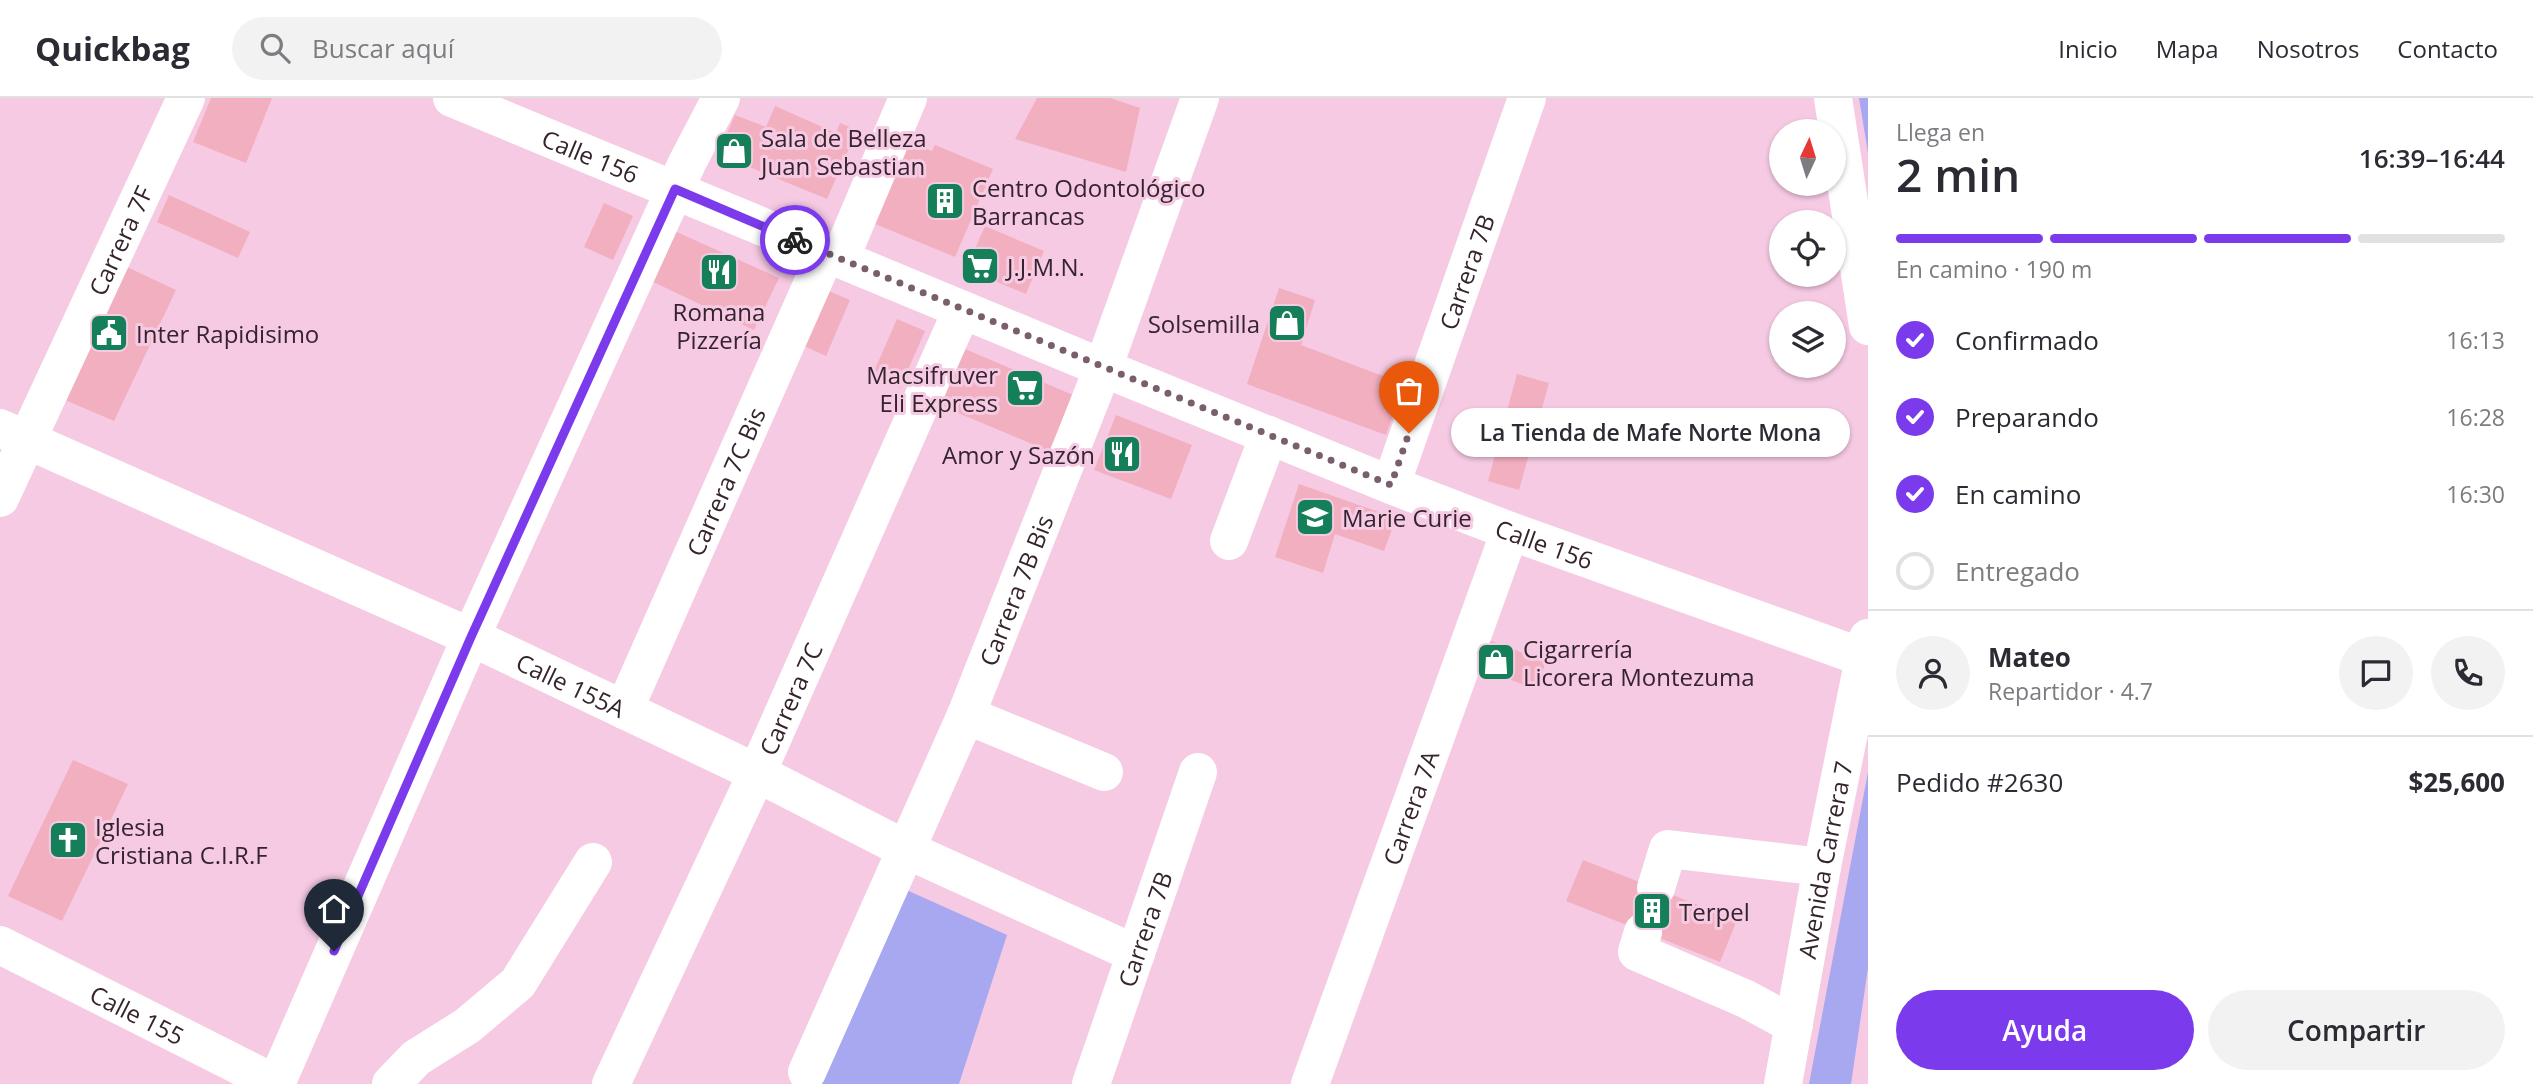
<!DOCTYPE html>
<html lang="es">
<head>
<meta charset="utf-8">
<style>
	body { margin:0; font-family:"Open Sans",sans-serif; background:#f2f2f3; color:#2b2b33; height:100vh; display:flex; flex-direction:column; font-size:26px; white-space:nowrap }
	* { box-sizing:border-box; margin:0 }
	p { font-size:23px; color:#7c7c81 }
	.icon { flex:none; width:38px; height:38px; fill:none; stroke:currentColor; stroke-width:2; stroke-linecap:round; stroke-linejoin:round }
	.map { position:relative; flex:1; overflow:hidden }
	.drawer { display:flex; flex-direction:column; background:#fff; width:665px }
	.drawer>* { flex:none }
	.needle { width:46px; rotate:4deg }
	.buttons { position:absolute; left:1769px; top:21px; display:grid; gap:14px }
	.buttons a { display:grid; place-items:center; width:77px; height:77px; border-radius:50%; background:#fff; box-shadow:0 2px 5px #0004; font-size:35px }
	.pin { position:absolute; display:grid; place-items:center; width:60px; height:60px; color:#fff; margin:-72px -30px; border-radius:50% 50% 50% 0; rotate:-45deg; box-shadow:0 0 7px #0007 }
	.pin .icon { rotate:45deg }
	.courier { position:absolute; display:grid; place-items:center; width:70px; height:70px; margin:-35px; border:5px solid #7c3aed; border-radius:50%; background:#fff; color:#222; box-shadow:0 2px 9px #0007 }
	.bubble { position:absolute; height:49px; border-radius:24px; background:#fff; box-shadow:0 2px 5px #0004; font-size:23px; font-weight:600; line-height:49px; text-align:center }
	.head em { font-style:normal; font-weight:600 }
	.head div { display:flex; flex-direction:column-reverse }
	.head { display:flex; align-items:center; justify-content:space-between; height:119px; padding:0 28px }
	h1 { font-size:46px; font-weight:600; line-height:52px }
	.bar { display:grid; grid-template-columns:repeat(4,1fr); gap:10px 7px; align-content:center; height:84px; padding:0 28px }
	.bar i { height:9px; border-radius:5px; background:#e1e1e2 }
	.bar .on { background:#7c3aed }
	.bar p { grid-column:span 4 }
	.line { display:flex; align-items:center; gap:18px; padding:0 28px; border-top:2px solid #e1e1e2 }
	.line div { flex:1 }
	.round { display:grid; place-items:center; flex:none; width:74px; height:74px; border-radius:37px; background:#f2f2f3 }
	ol { padding:0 28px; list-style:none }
	li { display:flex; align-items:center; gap:21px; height:77px }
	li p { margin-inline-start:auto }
	li .icon { padding:7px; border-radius:50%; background:#7c3aed; color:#fff; stroke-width:4 }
	li:last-child { color:#7c7c81 }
	li i { width:38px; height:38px; border:4px solid #e1e1e2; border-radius:50% }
	.cta { display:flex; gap:14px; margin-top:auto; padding:14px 28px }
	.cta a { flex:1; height:80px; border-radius:42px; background:#7c3aed; color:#fff; font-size:28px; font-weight:600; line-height:80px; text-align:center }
	.cta a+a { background:#f2f2f3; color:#2b2b33 }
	header { display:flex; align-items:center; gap:42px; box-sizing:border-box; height:98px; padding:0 35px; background:#fff; border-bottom:2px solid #e1e1e2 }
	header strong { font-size:33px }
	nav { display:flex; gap:38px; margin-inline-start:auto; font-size:24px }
	.search { width:490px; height:63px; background:#f2f2f3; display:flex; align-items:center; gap:18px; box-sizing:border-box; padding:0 24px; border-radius:38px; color:#7c7c81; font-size:26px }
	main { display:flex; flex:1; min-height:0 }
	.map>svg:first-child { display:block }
</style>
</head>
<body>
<header>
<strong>Quickbag</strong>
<div class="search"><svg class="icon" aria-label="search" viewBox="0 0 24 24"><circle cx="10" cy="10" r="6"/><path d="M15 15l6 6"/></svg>Buscar aquí</div>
<nav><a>Inicio</a><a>Mapa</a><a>Nosotros</a><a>Contacto</a></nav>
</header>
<main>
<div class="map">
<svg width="1868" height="986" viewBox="0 0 1868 986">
	<rect width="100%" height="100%" fill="#f6cae3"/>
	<path fill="#a8a8f0" d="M1859,0H1868V55Z
		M1868,674V870L1851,986H1809Z
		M902,790L1007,837L959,986H818Z"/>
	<path fill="#f2afbf" d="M211,0H272L246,65L193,44Z
		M1037,0H1110L1140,10L1126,74L1015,41Z
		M775,8L836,35L840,25L857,32L827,101L718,56L735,17L766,29Z
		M903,41L932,53L935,47L993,71L955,159L868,123Z
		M169,97L250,134L238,160L157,124Z
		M604,105L633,118L613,162L584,149Z
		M985,128L1044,153L1026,196L966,171Z
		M670,131L779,180L754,232L647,181Z
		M127,169L176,192L114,323L65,302Z
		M1279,190L1315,202L1301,247L1404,286L1386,337L1247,286Z
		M824,191L850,202L826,258L800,246Z
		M897,221L925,233L900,290L872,278Z
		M958,248L1073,297L1049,353L934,305Z
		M1517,276L1549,285L1519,392L1488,383Z
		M1116,317L1192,347L1171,401L1094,372Z
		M1299,386L1396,420L1384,453L1335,436L1323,475L1275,459Z
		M1489,542L1546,564L1536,591L1478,570Z
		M73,662L128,686L62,823L8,798Z
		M1583,762L1737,822L1720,864L1566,803Z"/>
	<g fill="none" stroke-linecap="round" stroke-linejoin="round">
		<g stroke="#fff" stroke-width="38">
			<path id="s1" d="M452,0L1103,270L1391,387L1510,433L1865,560"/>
			<path d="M840,161L908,0"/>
			<path id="s2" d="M0,330L471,539L757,675L907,752L1136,856"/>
			<path id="s3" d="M1391,387L1527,0"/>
			<path id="s4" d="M0,400L186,0"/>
			<path d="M1229,443L1269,337"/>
			<path id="s5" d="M624,612L826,155"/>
			<path d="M966,617L1104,674"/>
			<path d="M1656,790L1668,751L1822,769"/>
			<path d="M1643,834L1637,854L1746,901L1794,927"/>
			<path id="s6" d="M0,847L276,986"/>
			<path id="s7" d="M807,974L966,617L1103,270L1200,0"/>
			<path d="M276,986L471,539L687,65L721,0"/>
			<path d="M391,986L416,960L467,928L518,885L593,764"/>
			<path id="s8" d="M611,986L757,675L962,212"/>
			<path id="s9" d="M1091,986L1198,674"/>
			<path id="s10" d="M1310,986L1510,433"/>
		</g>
		<g stroke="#fff" stroke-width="38">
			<path d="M1833,0L1868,228"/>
			<path id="s11" d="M1783,986L1822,769L1868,540"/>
		</g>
	</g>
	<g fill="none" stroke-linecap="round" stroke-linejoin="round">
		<path stroke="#795e6d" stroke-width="7" stroke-dasharray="0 12.6" d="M795,142L1391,387L1409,335"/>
		<path stroke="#7c3aed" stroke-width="9" d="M334,853L471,539L675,91L795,142"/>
	</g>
	<defs>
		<g id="shop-square" transform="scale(2.0125)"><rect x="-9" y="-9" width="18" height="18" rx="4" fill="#157f5a" stroke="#f6cae3"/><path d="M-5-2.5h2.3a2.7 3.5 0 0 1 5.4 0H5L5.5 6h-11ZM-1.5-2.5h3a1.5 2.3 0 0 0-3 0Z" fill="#fff"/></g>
		<g id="building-square" transform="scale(2.0125)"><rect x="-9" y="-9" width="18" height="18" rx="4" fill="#157f5a" stroke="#f6cae3"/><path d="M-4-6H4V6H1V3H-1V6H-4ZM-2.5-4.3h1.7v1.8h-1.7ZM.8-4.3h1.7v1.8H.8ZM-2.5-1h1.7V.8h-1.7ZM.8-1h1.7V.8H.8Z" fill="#fff"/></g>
		<g id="supermarket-square" transform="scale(2.0125)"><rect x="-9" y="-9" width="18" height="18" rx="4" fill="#157f5a" stroke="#f6cae3"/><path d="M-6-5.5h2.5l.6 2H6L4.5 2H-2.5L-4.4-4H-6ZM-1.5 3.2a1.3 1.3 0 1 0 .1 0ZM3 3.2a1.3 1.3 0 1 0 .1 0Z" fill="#fff"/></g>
		<g id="restaurant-square" transform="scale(2.0125)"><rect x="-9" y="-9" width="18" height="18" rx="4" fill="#157f5a" stroke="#f6cae3"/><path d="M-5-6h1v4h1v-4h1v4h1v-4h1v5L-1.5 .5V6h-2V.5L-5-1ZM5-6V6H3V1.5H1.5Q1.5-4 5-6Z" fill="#fff"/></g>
		<g id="civic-square" transform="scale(2.0125)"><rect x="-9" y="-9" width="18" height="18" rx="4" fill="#157f5a" stroke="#f6cae3"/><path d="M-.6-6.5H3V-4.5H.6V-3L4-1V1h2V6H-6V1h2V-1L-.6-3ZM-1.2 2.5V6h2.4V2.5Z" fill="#fff"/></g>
		<g id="school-square" transform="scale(2.0125)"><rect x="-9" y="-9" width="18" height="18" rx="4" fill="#157f5a" stroke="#f6cae3"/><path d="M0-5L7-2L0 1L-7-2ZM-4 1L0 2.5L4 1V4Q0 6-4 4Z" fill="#fff"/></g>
		<g id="church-square" transform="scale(2.0125)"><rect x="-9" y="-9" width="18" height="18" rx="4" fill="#157f5a" stroke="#f6cae3"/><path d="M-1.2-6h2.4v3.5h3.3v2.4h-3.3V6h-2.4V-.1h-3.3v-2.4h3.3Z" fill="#fff"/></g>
	</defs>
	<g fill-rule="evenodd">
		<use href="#shop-square" x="734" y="53"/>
		<use href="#building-square" x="945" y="103"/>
		<use href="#supermarket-square" x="980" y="168"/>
		<use href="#restaurant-square" x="719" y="174"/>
		<use href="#shop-square" x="1287" y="225"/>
		<use href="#civic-square" x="109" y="235"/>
		<use href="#supermarket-square" x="1025" y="290"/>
		<use href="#restaurant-square" x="1122" y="356"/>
		<use href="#school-square" x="1315" y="419"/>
		<use href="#shop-square" x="1496" y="564"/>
		<use href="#church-square" x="68" y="742"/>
		<use href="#building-square" x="1652" y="813"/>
	</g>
	<g text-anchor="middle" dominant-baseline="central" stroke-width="6" stroke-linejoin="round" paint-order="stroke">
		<g font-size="24" fill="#35242e" stroke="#f6cae3" text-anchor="start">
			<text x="761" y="39">Sala de Belleza<tspan x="761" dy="28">Juan Sebastian</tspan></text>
			<text x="972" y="89">Centro Odontológico<tspan x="972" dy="28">Barrancas</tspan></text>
			<text x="1007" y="168">J.J.M.N.</text>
			<text x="719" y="213" text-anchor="middle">Romana<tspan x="719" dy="28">Pizzería</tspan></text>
			<text x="1260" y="225" text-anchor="end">Solsemilla</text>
			<text x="136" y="235">Inter Rapidisimo</text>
			<text x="998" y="276" text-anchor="end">Macsifruver<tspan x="998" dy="28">Eli Express</tspan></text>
			<text x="1095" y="356" text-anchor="end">Amor y Sazón</text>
			<text x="1342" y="419">Marie Curie</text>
			<text x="1523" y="550">Cigarrería<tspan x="1523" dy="28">Licorera Montezuma</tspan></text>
			<text x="95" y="728">Iglesia<tspan x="95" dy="28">Cristiana C.I.R.F</tspan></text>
			<text x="1679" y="813">Terpel</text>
		</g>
		<g font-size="24" fill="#35242e" stroke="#f6cae3">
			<text stroke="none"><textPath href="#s1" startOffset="150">Calle 156</textPath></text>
			<text stroke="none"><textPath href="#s4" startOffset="284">Carrera 7F</textPath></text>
			<text stroke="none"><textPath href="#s3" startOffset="226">Carrera 7B</textPath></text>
			<text stroke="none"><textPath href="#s5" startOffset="250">Carrera 7C Bis</textPath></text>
			<text stroke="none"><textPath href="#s1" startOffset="1180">Calle 156</textPath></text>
			<text stroke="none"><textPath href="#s7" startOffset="525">Carrera 7B Bis</textPath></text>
			<text stroke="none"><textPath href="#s2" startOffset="626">Calle 155A</textPath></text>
			<text stroke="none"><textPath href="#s8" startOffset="425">Carrera 7C</textPath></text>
			<text stroke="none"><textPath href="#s10" startOffset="294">Carrera 7A</textPath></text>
			<text stroke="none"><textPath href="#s11" startOffset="228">Avenida Carrera 7</textPath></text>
			<text stroke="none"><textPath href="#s9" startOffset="164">Carrera 7B</textPath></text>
			<text stroke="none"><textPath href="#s6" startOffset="154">Calle 155</textPath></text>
		</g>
	</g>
</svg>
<div class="buttons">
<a><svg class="needle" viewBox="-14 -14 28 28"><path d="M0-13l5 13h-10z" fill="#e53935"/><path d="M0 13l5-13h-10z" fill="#7c7c81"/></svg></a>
<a><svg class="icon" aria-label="locate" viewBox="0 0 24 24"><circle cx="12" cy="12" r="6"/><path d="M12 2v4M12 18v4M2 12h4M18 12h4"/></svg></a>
<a><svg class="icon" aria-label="layers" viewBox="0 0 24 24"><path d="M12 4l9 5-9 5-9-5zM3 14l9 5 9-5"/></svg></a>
</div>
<div class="pin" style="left:1409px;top:335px;background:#ea580c"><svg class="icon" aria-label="bag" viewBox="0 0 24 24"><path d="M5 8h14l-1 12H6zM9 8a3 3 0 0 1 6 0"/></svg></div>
<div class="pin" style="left:334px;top:853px;background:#1f2937"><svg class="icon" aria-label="home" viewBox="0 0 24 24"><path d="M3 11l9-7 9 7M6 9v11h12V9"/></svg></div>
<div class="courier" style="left:795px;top:142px"><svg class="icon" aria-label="bike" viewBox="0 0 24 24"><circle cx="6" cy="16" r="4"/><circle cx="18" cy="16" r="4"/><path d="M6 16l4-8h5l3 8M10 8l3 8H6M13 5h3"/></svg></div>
<div class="bubble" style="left:1451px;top:310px;width:399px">La Tienda de Mafe Norte Mona</div>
</div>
<section class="drawer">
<div class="head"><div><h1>2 min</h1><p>Llega en</p></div><em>16:39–16:44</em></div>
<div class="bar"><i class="on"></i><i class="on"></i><i class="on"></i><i></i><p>En camino · 190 m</p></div>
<ol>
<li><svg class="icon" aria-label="check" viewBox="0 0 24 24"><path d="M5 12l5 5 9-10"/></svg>Confirmado<p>16:13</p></li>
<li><svg class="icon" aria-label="check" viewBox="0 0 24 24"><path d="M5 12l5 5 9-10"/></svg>Preparando<p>16:28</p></li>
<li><svg class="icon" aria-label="check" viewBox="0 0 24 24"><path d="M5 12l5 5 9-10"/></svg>En camino<p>16:30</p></li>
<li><i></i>Entregado</li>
</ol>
<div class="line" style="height:126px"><a class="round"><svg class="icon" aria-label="person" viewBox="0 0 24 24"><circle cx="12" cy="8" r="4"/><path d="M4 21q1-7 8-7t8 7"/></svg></a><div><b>Mateo</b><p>Repartidor · 4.7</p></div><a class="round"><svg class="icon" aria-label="chat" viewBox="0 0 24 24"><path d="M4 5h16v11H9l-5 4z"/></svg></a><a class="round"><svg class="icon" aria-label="phone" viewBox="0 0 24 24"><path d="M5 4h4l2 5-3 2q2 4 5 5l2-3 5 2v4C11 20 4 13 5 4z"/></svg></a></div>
<div class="line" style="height:91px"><div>Pedido #2630</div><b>$25,600</b></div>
<div class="cta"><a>Ayuda</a><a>Compartir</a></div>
</section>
</main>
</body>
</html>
